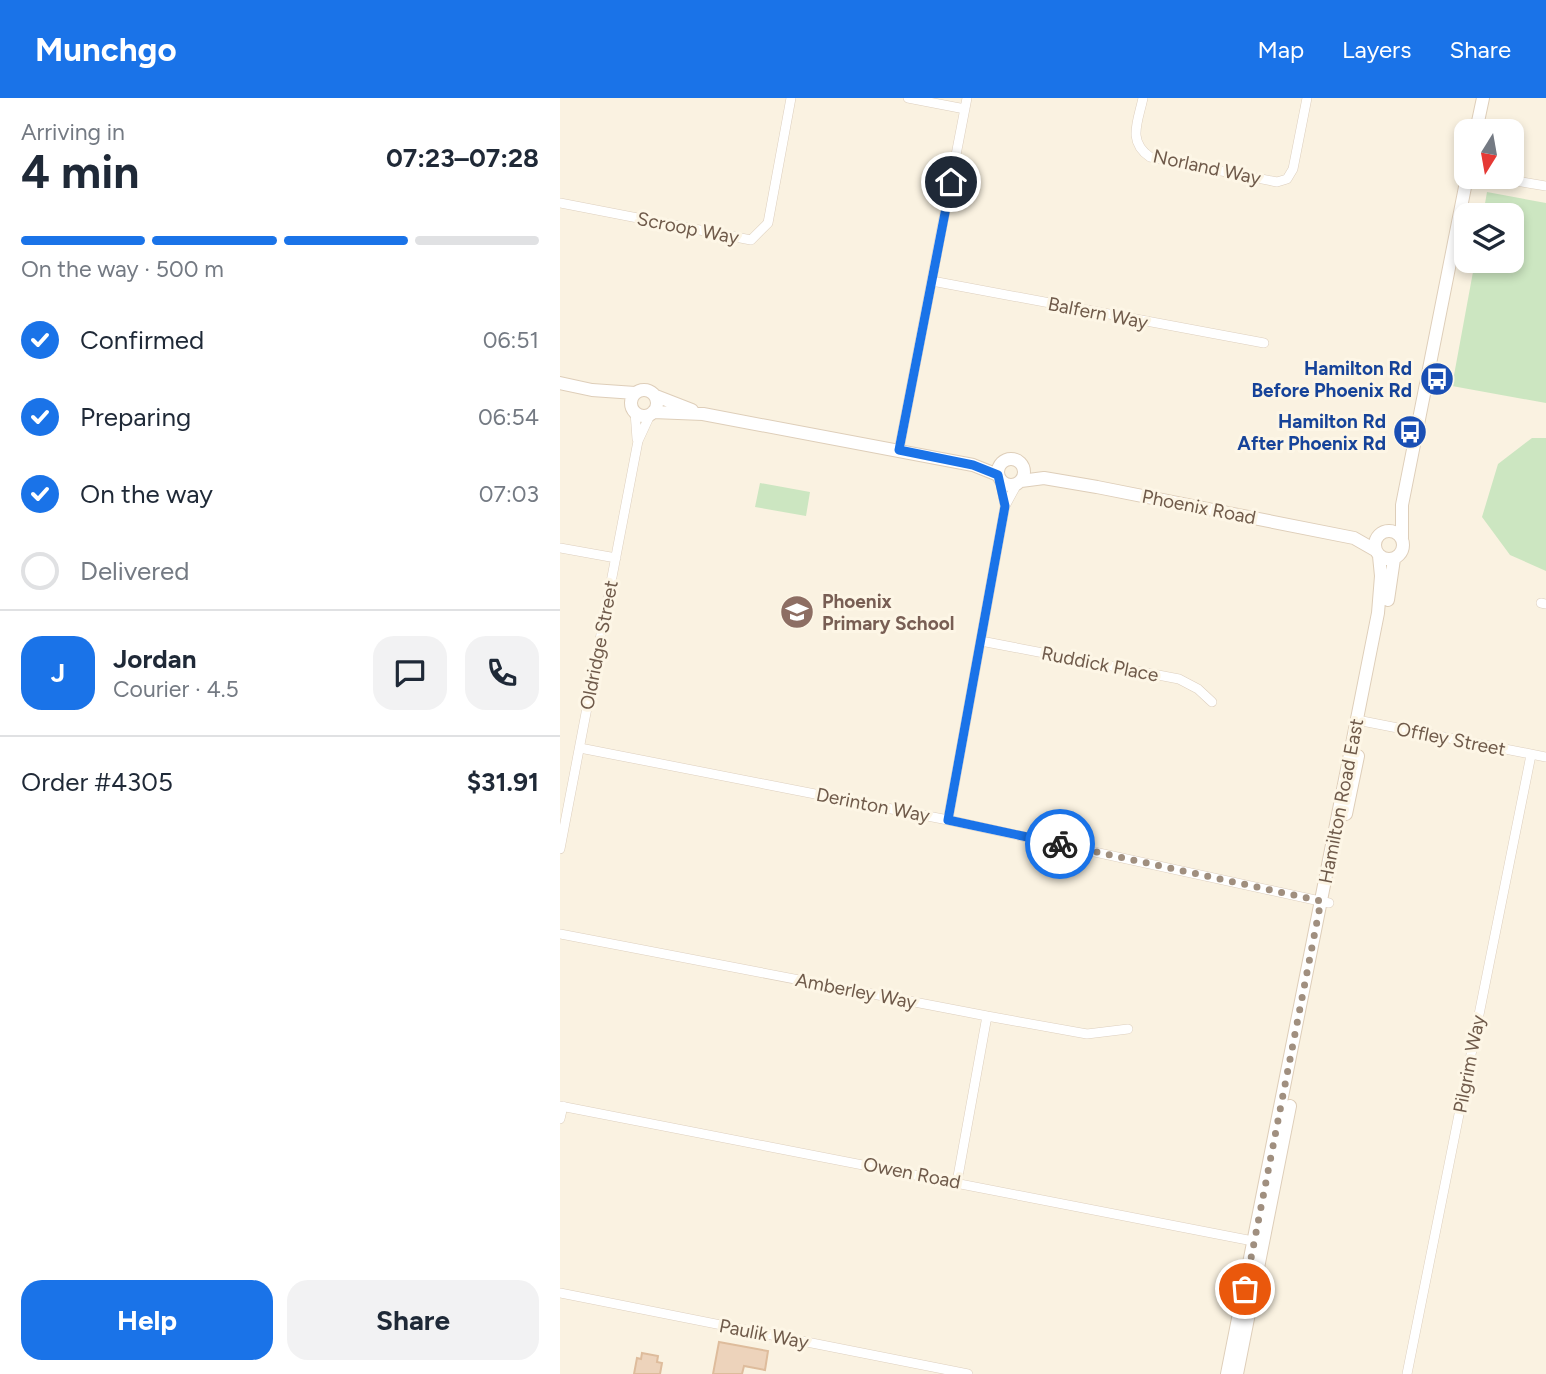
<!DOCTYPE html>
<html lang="en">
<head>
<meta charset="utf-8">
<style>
	body { margin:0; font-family:Figtree,sans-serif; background:#f2f2f3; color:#1f2937; height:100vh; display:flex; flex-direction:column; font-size:26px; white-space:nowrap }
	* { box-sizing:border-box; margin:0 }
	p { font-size:23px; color:#747a83 }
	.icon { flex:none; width:38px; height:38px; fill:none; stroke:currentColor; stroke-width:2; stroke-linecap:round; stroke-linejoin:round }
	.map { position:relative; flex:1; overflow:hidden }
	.side { display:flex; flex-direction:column; background:#fff; width:560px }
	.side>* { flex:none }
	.needle { width:46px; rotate:191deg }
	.controls { position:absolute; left:894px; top:21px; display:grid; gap:14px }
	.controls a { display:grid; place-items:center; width:70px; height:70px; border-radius:14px; background:#fff; box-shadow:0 4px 10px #0003; font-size:35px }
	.pin { position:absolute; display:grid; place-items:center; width:60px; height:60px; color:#fff; margin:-30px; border:4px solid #fff; border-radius:50%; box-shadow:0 2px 7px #0007 }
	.courier { position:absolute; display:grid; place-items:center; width:70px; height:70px; margin:-35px; border:5px solid #1a73e8; border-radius:50%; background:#fff; color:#222; box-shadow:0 2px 9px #0007 }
	.headline em { font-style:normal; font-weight:700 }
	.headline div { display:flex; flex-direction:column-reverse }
	.headline { display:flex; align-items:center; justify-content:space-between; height:119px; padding:0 21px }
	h1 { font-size:46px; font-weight:700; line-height:52px }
	.bar { display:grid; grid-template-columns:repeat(4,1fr); gap:10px 7px; align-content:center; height:84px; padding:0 21px }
	.bar i { height:9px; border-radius:5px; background:#e0e1e3 }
	.bar .current { background:#1a73e8 }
	.bar p { grid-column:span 4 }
	.line { display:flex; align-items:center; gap:18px; padding:0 21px; border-top:2px solid #e0e1e3 }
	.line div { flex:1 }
	.round { display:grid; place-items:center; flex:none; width:74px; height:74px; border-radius:21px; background:#f2f2f3 }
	ol { padding:0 21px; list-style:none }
	li { display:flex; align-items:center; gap:21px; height:77px }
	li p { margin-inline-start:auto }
	li .icon { padding:7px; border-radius:50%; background:#1a73e8; color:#fff; stroke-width:4 }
	li:last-child { color:#747a83 }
	li i { width:38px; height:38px; border:4px solid #e0e1e3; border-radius:50% }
	.cta { display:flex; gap:14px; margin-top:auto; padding:14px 21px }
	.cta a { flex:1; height:80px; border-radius:21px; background:#1a73e8; color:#fff; font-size:28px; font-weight:700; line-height:80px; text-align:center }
	.cta a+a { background:#f2f2f3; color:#1f2937 }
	header { display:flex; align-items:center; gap:42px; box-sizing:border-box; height:98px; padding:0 35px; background:#1a73e8; color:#fff }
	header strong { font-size:33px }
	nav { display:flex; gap:38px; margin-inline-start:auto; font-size:24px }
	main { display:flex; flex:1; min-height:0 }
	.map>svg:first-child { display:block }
</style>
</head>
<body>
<header>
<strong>Munchgo</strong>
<nav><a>Map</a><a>Layers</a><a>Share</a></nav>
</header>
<main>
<section class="side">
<div class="headline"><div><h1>4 min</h1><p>Arriving in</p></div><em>07:23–07:28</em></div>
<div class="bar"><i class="current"></i><i class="current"></i><i class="current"></i><i></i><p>On the way · 500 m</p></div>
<ol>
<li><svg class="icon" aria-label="check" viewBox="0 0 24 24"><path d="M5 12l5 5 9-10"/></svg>Confirmed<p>06:51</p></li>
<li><svg class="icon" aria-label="check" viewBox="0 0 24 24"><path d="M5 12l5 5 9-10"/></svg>Preparing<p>06:54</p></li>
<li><svg class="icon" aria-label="check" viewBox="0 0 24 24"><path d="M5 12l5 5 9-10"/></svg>On the way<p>07:03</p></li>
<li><i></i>Delivered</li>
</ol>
<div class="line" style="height:126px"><b class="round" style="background:#1a73e8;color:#fff">J</b><div><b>Jordan</b><p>Courier · 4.5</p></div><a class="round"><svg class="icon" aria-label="chat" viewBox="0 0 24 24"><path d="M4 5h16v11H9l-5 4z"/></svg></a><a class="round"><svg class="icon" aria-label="phone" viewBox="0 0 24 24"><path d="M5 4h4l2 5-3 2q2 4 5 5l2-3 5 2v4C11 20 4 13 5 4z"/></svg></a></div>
<div class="line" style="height:91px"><div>Order #4305</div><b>$31.91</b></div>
<div class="cta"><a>Help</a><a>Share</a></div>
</section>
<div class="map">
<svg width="986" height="1276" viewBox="0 0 986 1276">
	<rect width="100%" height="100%" fill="#faf2e1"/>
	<path fill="#cce6c1" d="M927,94L986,105V305L892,288L915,163H952V117H923Z
		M972,340H986V473L950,457L922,419L938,366Z
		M200,385L250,394L246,418L195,409Z"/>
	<path fill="#edd3bb" stroke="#debc9c" stroke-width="2" d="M159,1244L208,1253L205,1272L184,1268L182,1276H153Z
		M82,1255L98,1258L97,1264L102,1265L100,1276H74L77,1260L81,1261Z"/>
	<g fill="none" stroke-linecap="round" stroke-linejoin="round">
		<g stroke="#ddcfbe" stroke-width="10">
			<path id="street" d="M348,0L405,11
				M583,0C578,24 567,43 590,59L717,84L727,81L733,71L747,0
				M931,79L986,88
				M0,105L191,142L208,125L231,0
				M372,183L704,245
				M75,314L77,341
				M339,352L407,0
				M440,382L445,408
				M0,450L56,460
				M981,505L986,506
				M421,543L619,581L638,591L652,604
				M797,622L986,659
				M20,650L388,722L769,805
				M388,722L445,408L457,386
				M0,751L78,343L90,317
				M0,836L427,918L397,1084
				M427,918L527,936L568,931
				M0,1008L698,1144
				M0,1021L3,1008
				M0,1195L408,1276
				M847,1276L971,657"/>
		</g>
		<g stroke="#deceb9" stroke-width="14">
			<path id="secondary" d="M916,33L923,0
				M0,285L32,292L75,295
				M71 305a13 13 0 1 1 26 0a13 13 0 1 1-26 0Z
				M96,298L132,312
				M93,314L143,316L413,367L438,377
				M438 374a13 13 0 1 1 26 0a13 13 0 1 1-26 0Z
				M461,383L484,380L537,389L794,440L815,452
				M815 447a14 14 0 1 1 28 0a14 14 0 1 1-28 0Z
				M842,440V407L907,79
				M828,502L834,461
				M786,716L798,658
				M667,1276L818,515L821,478L819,458
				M677,1276L730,1008"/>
		</g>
		<use href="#street" stroke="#fff" stroke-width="9"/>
		<use href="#secondary" stroke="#fff" stroke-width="12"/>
	</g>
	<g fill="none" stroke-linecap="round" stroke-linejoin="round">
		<path stroke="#a08f7f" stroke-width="7" stroke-dasharray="0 12.6" d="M500,746L761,803L685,1191"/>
		<path stroke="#1a73e8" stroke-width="9" d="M391,84L339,352L413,367L438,377L445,408L388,722L500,746"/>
	</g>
	<defs>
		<g id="bus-disc" transform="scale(1.75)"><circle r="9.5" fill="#1a4fb4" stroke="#fdf6e6"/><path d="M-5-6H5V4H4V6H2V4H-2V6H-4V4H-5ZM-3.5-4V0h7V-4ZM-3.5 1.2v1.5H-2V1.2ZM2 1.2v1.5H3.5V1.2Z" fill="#fff"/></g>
		<g id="school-disc" transform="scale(1.75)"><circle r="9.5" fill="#8d6e63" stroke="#fdf6e6"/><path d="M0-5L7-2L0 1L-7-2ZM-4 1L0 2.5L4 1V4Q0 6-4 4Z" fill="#fff"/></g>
	</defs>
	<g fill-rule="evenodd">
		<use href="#bus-disc" x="877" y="281"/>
		<use href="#bus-disc" x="850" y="334"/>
		<use href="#school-disc" x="237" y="514"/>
	</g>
	<g text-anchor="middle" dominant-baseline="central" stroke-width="6" stroke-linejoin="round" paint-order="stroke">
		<g font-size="19" fill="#6f5a4a" stroke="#fdf6e6">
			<text transform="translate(647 69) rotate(12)">Norland Way</text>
			<text transform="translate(128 130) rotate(11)">Scroop Way</text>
			<text transform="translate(538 215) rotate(11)">Balfern Way</text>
			<text transform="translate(639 409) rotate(11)">Phoenix Road</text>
			<text transform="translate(39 547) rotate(-79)">Oldridge Street</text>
			<text transform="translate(540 566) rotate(11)">Ruddick Place</text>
			<text transform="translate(891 641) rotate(11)">Offley Street</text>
			<text transform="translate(781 703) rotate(-79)">Hamilton Road East</text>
			<text transform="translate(313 707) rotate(11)">Derinton Way</text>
			<text transform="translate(296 893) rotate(11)">Amberley Way</text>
			<text transform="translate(909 966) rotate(-79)">Pilgrim Way</text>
			<text transform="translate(352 1075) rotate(11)">Owen Road</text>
			<text transform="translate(204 1236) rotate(11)">Paulik Way</text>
		</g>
		<g font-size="19" font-weight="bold" fill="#164399" stroke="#fdf6e6" text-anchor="end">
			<text x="852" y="270">Hamilton Rd<tspan x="852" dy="22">Before Phoenix Rd</tspan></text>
			<text x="826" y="323">Hamilton Rd<tspan x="826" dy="22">After Phoenix Rd</tspan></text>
		</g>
		<g font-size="19" font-weight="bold" fill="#785e54" stroke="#fdf6e6" text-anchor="start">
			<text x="262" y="503">Phoenix<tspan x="262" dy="22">Primary School</tspan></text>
		</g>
	</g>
</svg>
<div class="controls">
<a><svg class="needle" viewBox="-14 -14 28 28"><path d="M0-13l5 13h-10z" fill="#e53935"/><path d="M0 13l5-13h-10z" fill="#747a83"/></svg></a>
<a><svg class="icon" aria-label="layers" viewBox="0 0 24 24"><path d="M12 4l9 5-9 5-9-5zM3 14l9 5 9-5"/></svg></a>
</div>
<div class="pin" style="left:685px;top:1191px;background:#ea580c"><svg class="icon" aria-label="bag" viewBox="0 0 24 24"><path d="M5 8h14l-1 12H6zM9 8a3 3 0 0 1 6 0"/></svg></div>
<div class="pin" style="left:391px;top:84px;background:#1f2937"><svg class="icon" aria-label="home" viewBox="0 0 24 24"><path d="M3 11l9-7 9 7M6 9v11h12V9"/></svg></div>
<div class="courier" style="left:500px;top:746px"><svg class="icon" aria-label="bike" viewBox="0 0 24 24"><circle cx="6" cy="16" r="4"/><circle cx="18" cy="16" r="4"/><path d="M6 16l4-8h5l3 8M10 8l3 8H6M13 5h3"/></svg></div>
</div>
</main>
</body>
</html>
